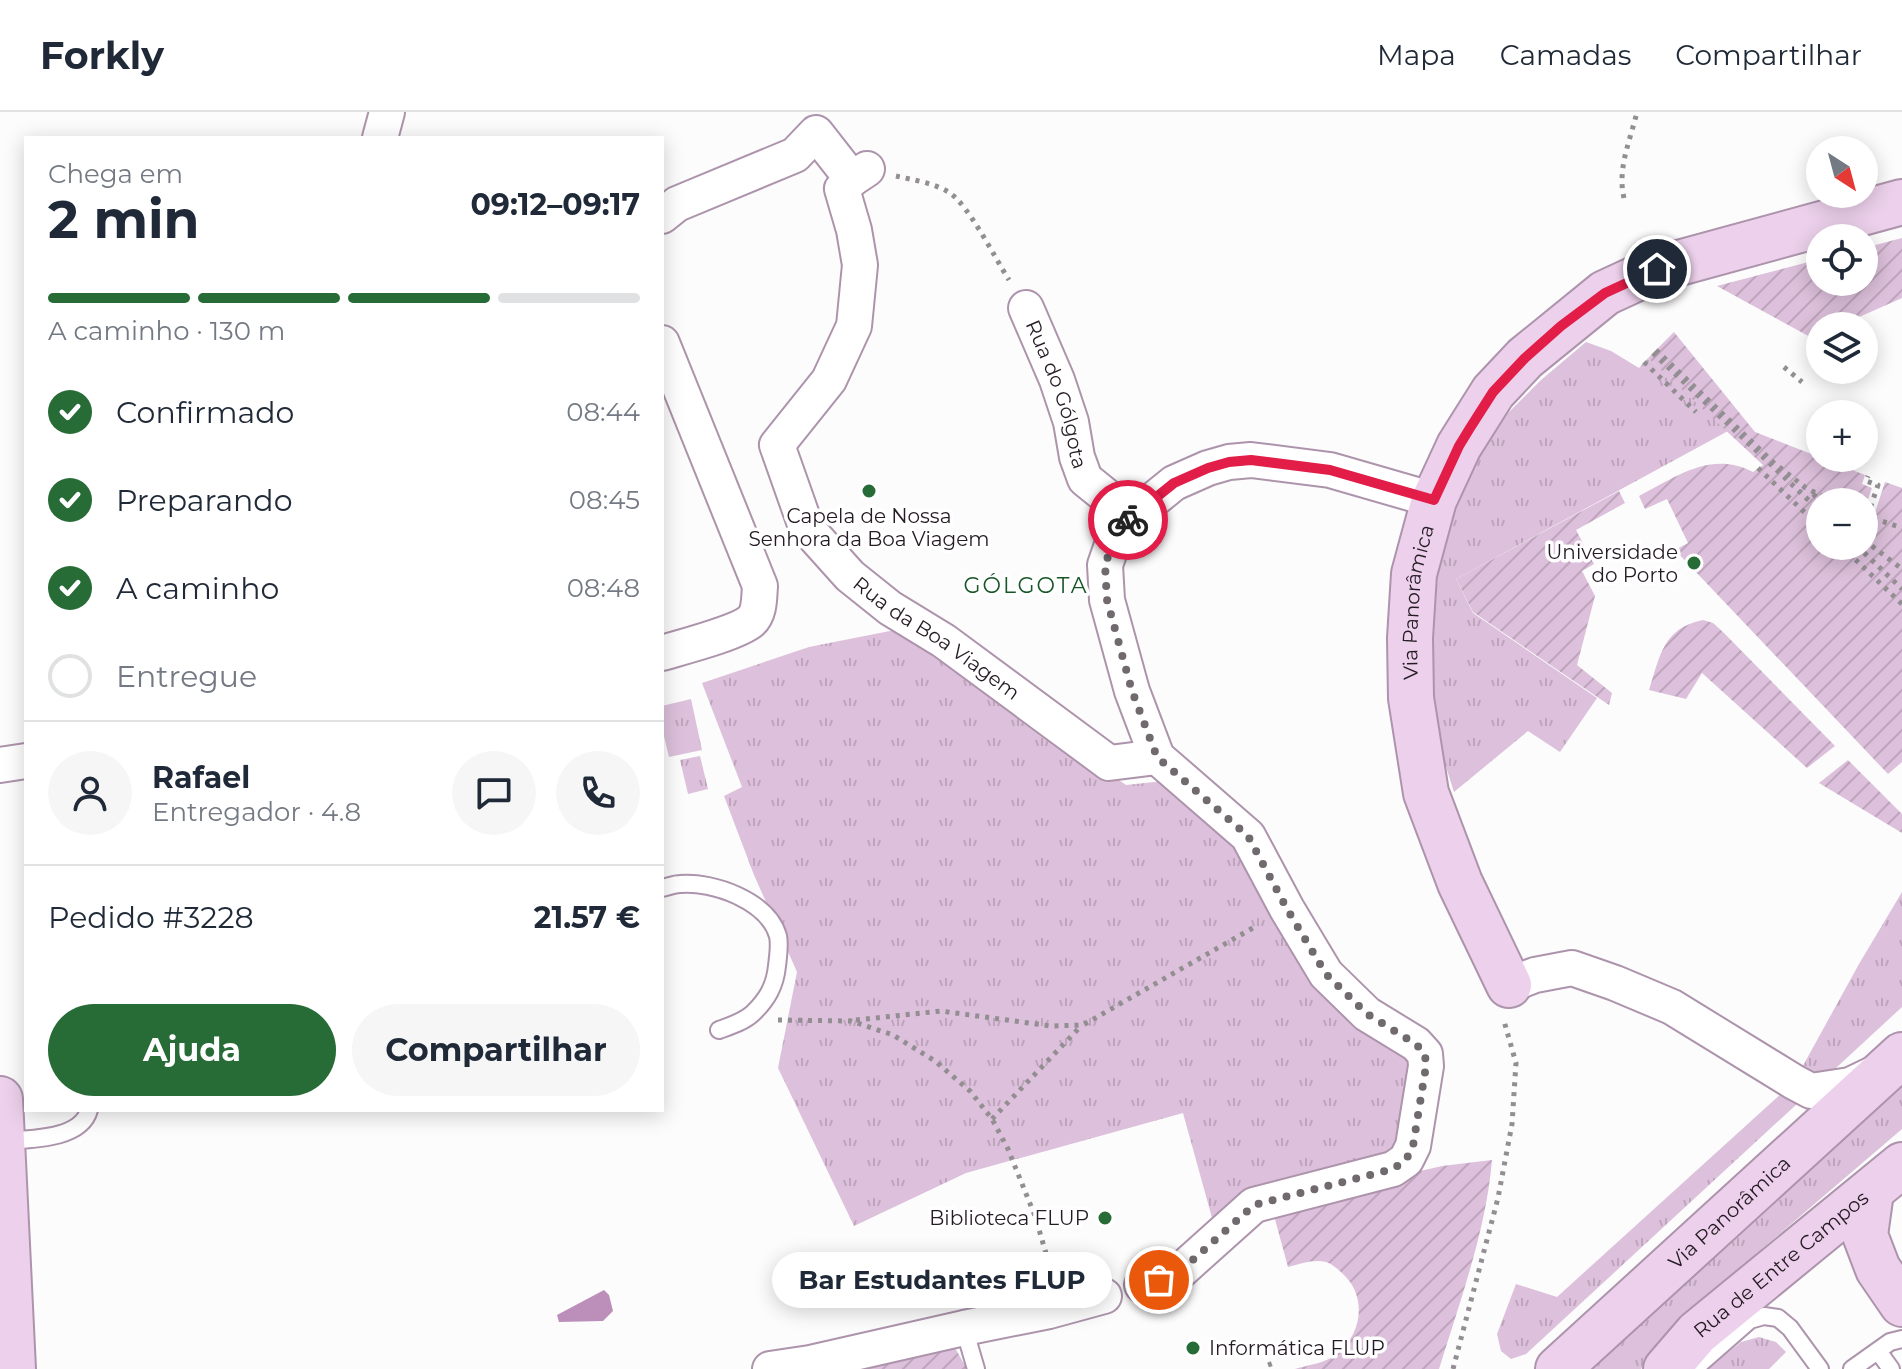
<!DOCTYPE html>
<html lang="pt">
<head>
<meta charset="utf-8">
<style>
	body { margin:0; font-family:Montserrat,sans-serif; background:#f6f6f7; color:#1f2937; height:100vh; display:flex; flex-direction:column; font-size:30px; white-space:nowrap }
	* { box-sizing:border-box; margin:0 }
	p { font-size:26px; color:#747a83 }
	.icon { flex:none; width:44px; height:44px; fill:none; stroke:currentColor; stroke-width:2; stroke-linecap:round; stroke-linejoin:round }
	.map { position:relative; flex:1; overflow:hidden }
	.details { position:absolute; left:24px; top:24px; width:640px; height:976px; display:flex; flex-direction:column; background:#fff; border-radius:0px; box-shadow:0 4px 20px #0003 }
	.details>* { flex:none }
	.needle { width:52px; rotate:144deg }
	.fabs { position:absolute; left:1806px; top:24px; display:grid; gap:16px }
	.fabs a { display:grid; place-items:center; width:72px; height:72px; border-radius:50%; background:#fff; box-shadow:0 4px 20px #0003; font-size:40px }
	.pin { position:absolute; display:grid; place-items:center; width:68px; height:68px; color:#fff; margin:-34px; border:4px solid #fff; border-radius:50%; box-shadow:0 2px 8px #0007 }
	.courier { position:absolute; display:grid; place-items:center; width:80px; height:80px; margin:-40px; border:6px solid #e11d48; border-radius:50%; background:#fff; color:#222; box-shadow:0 2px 10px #0007 }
	.bubble { position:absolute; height:56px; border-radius:28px; background:#fff; box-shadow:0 4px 20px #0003; font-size:26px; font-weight:700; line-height:56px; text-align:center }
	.head em { font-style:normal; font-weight:700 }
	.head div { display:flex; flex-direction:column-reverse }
	.head { display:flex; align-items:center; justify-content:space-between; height:136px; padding:0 24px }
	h1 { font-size:52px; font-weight:700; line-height:60px }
	.bar { display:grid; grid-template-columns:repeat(4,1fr); gap:12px 8px; align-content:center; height:96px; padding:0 24px }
	.bar i { height:10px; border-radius:6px; background:#e0e1e3 }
	.bar .current { background:#276b36 }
	.bar p { grid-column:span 4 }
	.line { display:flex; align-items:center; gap:20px; padding:0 24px; border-top:2px solid #e0e1e3 }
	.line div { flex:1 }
	.round { display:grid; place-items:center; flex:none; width:84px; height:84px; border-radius:42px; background:#f6f6f7 }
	ol { padding:0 24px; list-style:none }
	li { display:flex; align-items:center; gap:24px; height:88px }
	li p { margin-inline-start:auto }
	li .icon { padding:8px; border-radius:50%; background:#276b36; color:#fff; stroke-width:4 }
	li:last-child { color:#747a83 }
	li i { width:44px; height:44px; border:4px solid #e0e1e3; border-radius:50% }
	.action { display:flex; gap:16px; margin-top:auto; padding:16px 24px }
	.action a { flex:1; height:92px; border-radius:48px; background:#276b36; color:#fff; font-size:32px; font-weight:700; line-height:92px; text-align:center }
	.action a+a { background:#f6f6f7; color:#1f2937 }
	header { display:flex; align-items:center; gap:48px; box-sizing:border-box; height:112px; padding:0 40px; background:#fff; border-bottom:2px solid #e0e1e3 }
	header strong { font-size:38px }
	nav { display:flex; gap:44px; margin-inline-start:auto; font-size:28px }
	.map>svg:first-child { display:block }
</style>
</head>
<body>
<header>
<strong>Forkly</strong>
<nav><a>Mapa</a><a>Camadas</a><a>Compartilhar</a></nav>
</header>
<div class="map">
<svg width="1902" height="1257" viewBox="0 0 1902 1257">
	<defs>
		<pattern id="grass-tufts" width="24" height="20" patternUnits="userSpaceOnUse" patternTransform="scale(2)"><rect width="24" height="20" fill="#ddc0db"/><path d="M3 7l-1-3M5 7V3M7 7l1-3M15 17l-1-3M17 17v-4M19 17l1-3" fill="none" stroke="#bea4bc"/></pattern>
		<pattern id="garden-furrows" width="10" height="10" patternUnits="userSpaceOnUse" patternTransform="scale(2)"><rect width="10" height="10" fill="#ddc0db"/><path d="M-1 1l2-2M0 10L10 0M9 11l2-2" fill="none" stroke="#bea4bc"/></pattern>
	</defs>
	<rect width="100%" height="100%" fill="#fbfcfb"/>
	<path fill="url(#grass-tufts)" d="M1586,230L1611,239L1639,256L1648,246L1728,319L1456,467L1473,501L1597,586L1560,640L1528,619L1454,680L1442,642L1428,580L1424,522L1450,394L1476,343L1507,302L1541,268Z
		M900,517L1126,673L1164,669L1241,726L1274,796L1417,944L1400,1031L1380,1049L1214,1113L1183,1001L966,1061L854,1114L778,956L797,860L754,763L724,684L742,675L702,571L809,535Z
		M691,587L702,638L669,645L662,616V594Z
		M700,644L708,677L688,682L680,648Z
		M1902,780V895L1526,1242L1511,1247L1501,1239L1497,1222L1516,1172L1557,1185L1794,970L1859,852Z
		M1902,964V1017L1756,1142L1694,1200L1668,1219L1641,1257H1585Z
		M1759,1225L1776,1230L1786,1240L1769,1257H1707L1741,1230Z"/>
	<path fill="url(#garden-furrows)" d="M1902,126V186L1839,214H1820V222L1812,226L1717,174L1820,147V170H1864V136Z
		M1674,220L1755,320L1865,363L1862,372L1872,376L1864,399V390H1820V434H1864V428H1866L1885,370L1902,376V650L1888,662L1675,438L1688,431L1667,387L1645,397L1639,384C1676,365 1711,338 1753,360L1763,353L1648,246Z
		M1619,379L1625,391L1576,418L1594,452L1582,459L1595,484L1577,553L1612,581L1609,593L1473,500L1456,467Z
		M1703,508L1713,511L1724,521L1835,634L1807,656L1702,561L1686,587L1649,578C1660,544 1663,516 1703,508Z
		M1848,648L1902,702V721L1819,671Z
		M1492,1048C1486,1119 1460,1189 1439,1257H1295C1308,1253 1326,1251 1337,1242C1361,1223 1367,1188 1346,1165C1340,1159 1333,1152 1326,1150C1313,1147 1301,1152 1288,1155L1273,1100L1223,1142L1228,1130L1243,1113L1262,1100L1416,1060L1442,1054Z
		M951,1229L967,1257H848Z"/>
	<path fill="#bb8fb9" d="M604,1178L609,1183L613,1199L603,1209L559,1210L557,1203Z"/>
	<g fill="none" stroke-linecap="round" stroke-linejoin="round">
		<g stroke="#ad94ac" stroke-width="20">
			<path id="lane" d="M662,776C668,775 674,772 680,772C713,769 768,789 778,824C780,833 778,845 777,854C775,874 767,888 752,902C743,910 730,914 719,918
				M4,1029C29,1027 81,1028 89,998
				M964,1216L976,1257
				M1878,1239L1891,1257
				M1694,1257L1750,1208L1764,1204L1778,1206L1790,1216L1820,1257
				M1852,1257L1890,1230L1902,1227"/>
		</g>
		<g stroke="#ad94ac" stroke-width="38">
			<g id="street">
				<path d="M380,26L387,0"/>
				<path id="s1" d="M867,57L852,67L842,77L854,118L860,153L854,214L829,268L777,333L806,415L850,464L890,496L944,529L1109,651L1157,645L1248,724L1287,797L1326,862L1367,902L1416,932L1425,942L1426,954L1413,1034L1406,1048L1393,1057L1254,1093L1176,1163L1142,1173"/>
				<path d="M662,104L677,92L795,43L816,21L852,67"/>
				<path id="s2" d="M1026,196L1057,268L1071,310L1077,345L1085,367L1106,384L1126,410"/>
				<path d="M662,231L760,474C759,485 760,501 751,509C737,521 682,535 662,541"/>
				<path d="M1157,645L1132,579L1107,488L1105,453L1113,430L1126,410L1174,371L1208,356L1229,350L1251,348L1330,358L1434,388"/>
				<path d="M0,653L26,649"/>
				<path d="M1509,873L1535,863L1572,856L1615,871L1672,895L1794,970L1811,979L1850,973L1877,960"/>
				<path d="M770,1257L810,1251L964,1216L1049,1199L1104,1184"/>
			</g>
		</g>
		<g stroke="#ad94ac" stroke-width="48">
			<g id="secondary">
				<path id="s3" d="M1509,873L1460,771L1426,681L1411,586L1410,526L1414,462L1434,388L1459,334L1493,280L1525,246L1605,181L1657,157L1902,90"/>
				<path d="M0,987L13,1257"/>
				<path d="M1871,1080L1865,1123L1878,1157L1902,1192"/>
				<path id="s4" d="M1558,1257L1902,943"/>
				<path id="s5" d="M1666,1257L1697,1221L1902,1053"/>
			</g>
		</g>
		<path stroke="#928e92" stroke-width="5" stroke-dasharray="4 6" stroke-linecap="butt" d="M896,64C913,68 935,71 950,81C969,94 995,146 1009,168
			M1624,86C1617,57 1630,29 1637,0
			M1656,238L1774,351L1806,376L1834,390
			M1653,241L1820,399
			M1644,250L1696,300
			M1784,255L1802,270
			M1758,356L1820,415
			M1813,382L1822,390
			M1864,403L1902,416
			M1864,414L1878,373L1866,369L1868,364
			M1864,428L1902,457
			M1841,434L1902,492
			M1857,434L1902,477
			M778,908L851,909L893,923L935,949L970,979L992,1007L1008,1037L1035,1104L1053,1165
			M856,908L941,899L1051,914L1083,913L1258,813
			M992,1007L1082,913
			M1268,1253L1276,1250
			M1453,1257L1498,1086L1512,1012L1516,951L1504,909"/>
		<use href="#lane" stroke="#fff" stroke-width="16"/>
		<use href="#street" stroke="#fff" stroke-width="34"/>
		<use href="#secondary" stroke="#edd1ec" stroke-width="44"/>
	</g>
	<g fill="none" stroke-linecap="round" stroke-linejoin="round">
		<path stroke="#706a6f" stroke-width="8" stroke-dasharray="0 14.4" d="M1128,408L1113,430L1105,453L1107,488L1132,579L1157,645L1248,724L1287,797L1326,862L1367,902L1416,932L1425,942L1426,954L1413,1034L1406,1048L1393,1057L1254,1093L1176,1163L1159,1168"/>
		<path stroke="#e11d48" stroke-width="10" d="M1128,408L1174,371L1208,356L1229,350L1251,348L1330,358L1434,388L1459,334L1470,316L1493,280L1525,246L1561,214L1605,181L1657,157"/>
	</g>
	<g fill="#276b36" stroke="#fff" stroke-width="3">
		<circle cx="869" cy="379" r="8"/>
		<circle cx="1694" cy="451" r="8"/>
		<circle cx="1105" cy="1106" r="8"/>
		<circle cx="1193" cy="1236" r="8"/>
	</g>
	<g text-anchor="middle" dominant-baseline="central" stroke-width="7" stroke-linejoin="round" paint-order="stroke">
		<g font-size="20" fill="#251b24" stroke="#fff">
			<text stroke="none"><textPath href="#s2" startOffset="92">Rua do Gólgota</textPath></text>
			<text stroke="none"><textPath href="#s3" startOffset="402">Via Panorâmica</textPath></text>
			<text stroke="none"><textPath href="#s1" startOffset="574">Rua da Boa Viagem</textPath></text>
			<text stroke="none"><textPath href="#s4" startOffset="232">Via Panorâmica</textPath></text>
			<text stroke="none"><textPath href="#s5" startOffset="156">Rua de Entre Campos</textPath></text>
		</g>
		<g font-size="20" fill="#251b24" stroke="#fff" text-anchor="end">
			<text x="869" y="404" text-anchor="middle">Capela de Nossa<tspan x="869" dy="23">Senhora da Boa Viagem</tspan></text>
			<text x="1678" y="440">Universidade<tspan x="1678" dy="23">do Porto</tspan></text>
			<text x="1089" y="1106">Biblioteca FLUP</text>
			<text x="1209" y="1236" text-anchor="start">Informática FLUP</text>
		</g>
		<g font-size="22" letter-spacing="2" fill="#175627" stroke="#fff">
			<text x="1026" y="473">GÓLGOTA</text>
		</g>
	</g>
</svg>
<div class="fabs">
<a><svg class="needle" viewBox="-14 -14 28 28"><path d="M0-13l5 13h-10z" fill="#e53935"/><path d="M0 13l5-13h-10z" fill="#747a83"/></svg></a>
<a><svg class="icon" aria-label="locate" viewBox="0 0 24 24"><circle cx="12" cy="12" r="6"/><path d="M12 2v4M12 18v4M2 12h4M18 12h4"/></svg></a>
<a><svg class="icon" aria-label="layers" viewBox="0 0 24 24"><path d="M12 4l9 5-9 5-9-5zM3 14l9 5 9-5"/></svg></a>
<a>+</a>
<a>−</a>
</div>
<div class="pin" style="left:1159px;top:1168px;background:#ea580c"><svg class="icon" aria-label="bag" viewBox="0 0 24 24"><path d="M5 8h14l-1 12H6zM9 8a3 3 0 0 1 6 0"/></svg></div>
<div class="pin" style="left:1657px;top:157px;background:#1f2937"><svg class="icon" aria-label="home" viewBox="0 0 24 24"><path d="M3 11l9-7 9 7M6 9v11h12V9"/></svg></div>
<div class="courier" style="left:1128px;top:408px"><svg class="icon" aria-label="bike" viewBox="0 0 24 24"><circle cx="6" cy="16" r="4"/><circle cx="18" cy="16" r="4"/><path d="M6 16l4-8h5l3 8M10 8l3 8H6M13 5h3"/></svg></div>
<div class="bubble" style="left:772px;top:1140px;width:340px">Bar Estudantes FLUP</div>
<section class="details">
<div class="head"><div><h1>2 min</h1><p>Chega em</p></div><em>09:12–09:17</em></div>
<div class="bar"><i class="current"></i><i class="current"></i><i class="current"></i><i></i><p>A caminho · 130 m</p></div>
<ol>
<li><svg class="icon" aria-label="check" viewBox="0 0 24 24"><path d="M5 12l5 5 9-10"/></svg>Confirmado<p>08:44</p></li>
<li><svg class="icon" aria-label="check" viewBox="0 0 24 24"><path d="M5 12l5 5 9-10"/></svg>Preparando<p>08:45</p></li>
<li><svg class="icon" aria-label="check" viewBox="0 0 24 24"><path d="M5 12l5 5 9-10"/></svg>A caminho<p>08:48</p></li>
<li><i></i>Entregue</li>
</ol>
<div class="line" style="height:144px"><a class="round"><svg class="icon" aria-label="person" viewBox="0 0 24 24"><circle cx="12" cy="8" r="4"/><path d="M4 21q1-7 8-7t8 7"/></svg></a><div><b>Rafael</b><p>Entregador · 4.8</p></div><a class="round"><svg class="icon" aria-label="chat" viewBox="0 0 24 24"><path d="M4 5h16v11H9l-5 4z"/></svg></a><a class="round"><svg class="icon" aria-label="phone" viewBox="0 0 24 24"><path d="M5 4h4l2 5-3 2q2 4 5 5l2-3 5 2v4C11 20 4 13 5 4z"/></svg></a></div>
<div class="line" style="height:104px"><div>Pedido #3228</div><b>21.57 €</b></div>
<div class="action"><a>Ajuda</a><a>Compartilhar</a></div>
</section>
</div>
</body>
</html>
